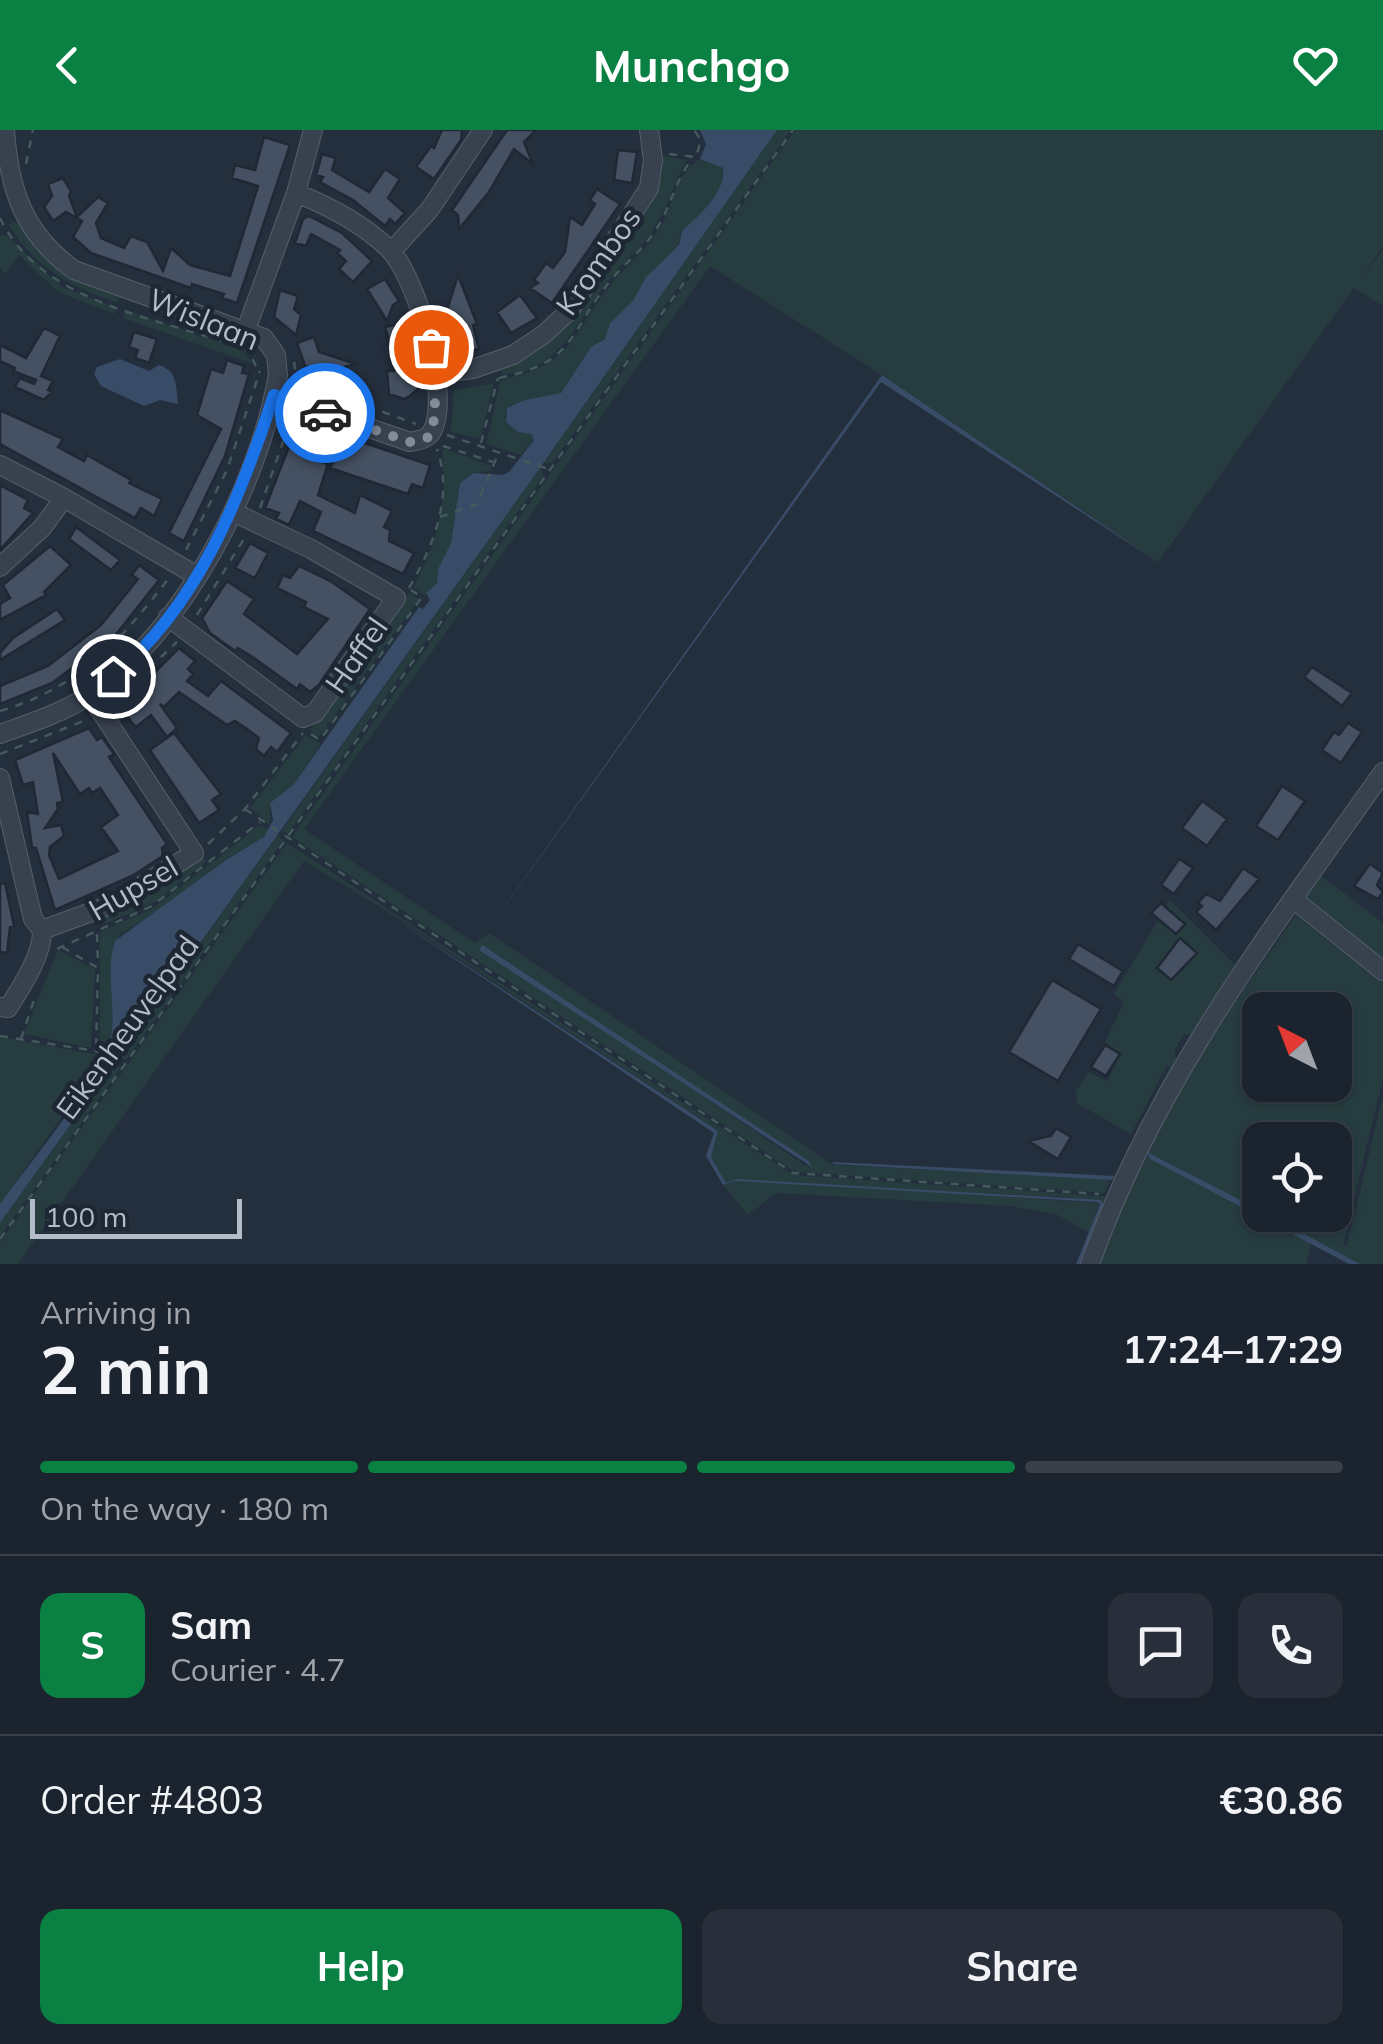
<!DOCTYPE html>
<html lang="en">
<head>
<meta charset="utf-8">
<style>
	body { margin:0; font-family:Mulish,sans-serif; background:#282f3a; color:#f1f3f6; height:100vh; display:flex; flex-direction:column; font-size:38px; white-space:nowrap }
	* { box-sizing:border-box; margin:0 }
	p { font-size:32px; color:#a0a4aa }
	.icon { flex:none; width:55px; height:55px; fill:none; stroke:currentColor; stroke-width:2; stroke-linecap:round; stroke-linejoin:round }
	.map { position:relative; height:1134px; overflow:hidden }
	.drawer { display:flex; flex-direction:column; background:#1b232e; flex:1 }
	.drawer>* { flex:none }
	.needle { width:65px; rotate:318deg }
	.controls { position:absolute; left:1242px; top:862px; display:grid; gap:20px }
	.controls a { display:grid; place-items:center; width:110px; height:110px; border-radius:20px; background:#1b232e; box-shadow:0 2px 8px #0004,0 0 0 2px #39404a; font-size:50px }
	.scale { position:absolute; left:30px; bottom:25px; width:212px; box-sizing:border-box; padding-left:10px; border:5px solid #b4bcc9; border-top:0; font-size:28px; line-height:35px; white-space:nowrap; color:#b4bcc9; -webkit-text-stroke:8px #1d2633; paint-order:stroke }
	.pin { position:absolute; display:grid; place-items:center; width:85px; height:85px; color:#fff; margin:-42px; border:5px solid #fff; border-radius:50%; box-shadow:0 2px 10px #0007 }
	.courier { position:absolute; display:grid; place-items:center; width:100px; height:100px; margin:-50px; border:8px solid #1a73e8; border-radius:50%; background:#fff; color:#222; box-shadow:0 2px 12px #0007 }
	.headline em { font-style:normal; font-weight:700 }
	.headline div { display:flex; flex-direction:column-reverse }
	.headline { display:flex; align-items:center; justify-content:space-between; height:170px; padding:0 40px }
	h1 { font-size:65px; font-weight:700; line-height:75px }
	.bar { display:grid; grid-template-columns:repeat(4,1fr); gap:15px 10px; align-content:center; height:120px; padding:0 40px }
	.bar i { height:12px; border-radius:8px; background:#39404a }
	.bar .selected { background:#0b8043 }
	.bar p { grid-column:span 4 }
	.line { display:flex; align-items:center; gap:25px; padding:0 40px; border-top:2px solid #39404a }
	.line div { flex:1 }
	.round { display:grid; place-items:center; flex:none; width:105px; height:105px; border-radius:20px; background:#282f3a }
	.action { display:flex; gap:20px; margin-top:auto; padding:20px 40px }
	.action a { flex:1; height:115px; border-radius:20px; background:#0b8043; color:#fff; font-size:40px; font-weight:700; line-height:115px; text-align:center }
	.action a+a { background:#282f3a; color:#f1f3f6 }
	header { display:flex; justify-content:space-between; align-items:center; height:130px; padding:0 40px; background:#0b8043; color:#fff; font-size:45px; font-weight:700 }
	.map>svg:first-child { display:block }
</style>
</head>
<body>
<header><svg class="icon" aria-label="back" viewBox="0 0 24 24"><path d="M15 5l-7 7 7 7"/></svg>Munchgo<svg class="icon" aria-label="heart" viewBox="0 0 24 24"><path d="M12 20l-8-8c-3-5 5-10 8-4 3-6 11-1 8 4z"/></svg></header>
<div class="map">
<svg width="1383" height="1134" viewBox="0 0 1383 1134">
	<rect width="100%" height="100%" fill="#242f3e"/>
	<path fill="#263c3f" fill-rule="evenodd" d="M777,0H791L552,333H544Z
		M795,0H1383V117L1358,152L1383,120V176L1354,158L1158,432L882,245L710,136L304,699L475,813L489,803L833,1035L1100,1048L1110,1050L1105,1063L795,1042L292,707ZM481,816L809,1031L806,1036Z
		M659,25L687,30C675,51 669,73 657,93C645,116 623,132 607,152C577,190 558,246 501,244V235L557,200Z
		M700,29L720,35C733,59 694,89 680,105C679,126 657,133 646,148C641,154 638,163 634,170C624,185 612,192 605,208L589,220L561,263L507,278L504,287L518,302L531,304L534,309L521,325L486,314L501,250C576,234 570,205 612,153C626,135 646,120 658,101C674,77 673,45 700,29Z
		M13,92L18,94L42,124L71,147L118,164L119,173C72,158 35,138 9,95Z
		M6,105L62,157L116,178L114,184L58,162L19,125L5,144L0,137V106Z
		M126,180L241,220L254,234L123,188Z
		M494,253L480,309L451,302L454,260Z
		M442,318L492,336L489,341L472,343L460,353L451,413L438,439L437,453L426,466L413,458C438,411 448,372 442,318Z
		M540,338L544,345L288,703L281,702Z
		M409,463L419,469L319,607L310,600Z
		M306,605L321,614L294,654L270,673V695L250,678Z
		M259,696L270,699C259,716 242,718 225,730C190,756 158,783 119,805C117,818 112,833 112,847C112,872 118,899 105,922L100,919V802L152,779Z
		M278,705L282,710L273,725L126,930L118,929Z
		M287,713L793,1045L1103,1066L1108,1071L1084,1134H1081L1104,1073L1063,1067L853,1057L1099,1073L1089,1103L1058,1085L1011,1076L776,1063L748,1085L723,1055L733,1050L726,1053L711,1027L718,1001L390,783L304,731L18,1134H0V1112Z
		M203,723L206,732L155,772L99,796L98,786Z
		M1319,744L1383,793V829L1313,772L1310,778L1303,765Z
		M1170,770L1235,835L1261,796L1263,802L1193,904L1184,905L1174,921L1177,931L1117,1051L1112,1050L1170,936L1167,935L1131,1004L1078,974L1075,962L1089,942L1107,951L1121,924L1105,912L1124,872L1114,864Z
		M1298,779L1383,845V948L1343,1116L1347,1115L1383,966V1134H1360L1269,1085H1335V1010H1260V1080L1149,1023L1146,1025L1311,1114L1306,1134H1096C1120,1071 1145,1008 1179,950C1212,891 1252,837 1291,782ZM1295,782L1377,849L1296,785L1215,901L1151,1012L1209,906ZM1260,880H1335V955H1260Z
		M58,820L95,839L91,918L24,904Z
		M0,907L105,926L0,1074Z
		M115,932L120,939L0,1106V1093Z"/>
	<path fill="#394c67" d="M700,0H777L540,338L0,1093V1074C24,1040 102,946 110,912C118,878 104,843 115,811L226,730L264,707L273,690L270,673L294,654L419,477L423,479L430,470L426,463L437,453L438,439L451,413L460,353L473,343L503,345L509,342L534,310L531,304L518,302L506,292L507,278L525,270L561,263L591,217L605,209L610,193L633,171L646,147L679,115L682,101C698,86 726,63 723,38L700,29L706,14Z
		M120,229L149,241L159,235C178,241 176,257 178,274L160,270L144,276L101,256L94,244L97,237Z
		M882,245L1158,432L881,252L485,804Z
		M379,778L718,1001L711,1027L726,1053L737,1049L1101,1070L1103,1075L1081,1134H1076L1100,1074L1097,1072L736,1051L723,1055L706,1026L714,1003Z
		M482,815L809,1031L812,1037L479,820Z
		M1147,1022L1260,1080V1085H1269L1360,1134H1349L1150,1029Z
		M834,1032L1114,1046L1112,1050L832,1034Z"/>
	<path fill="#455162" stroke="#1f2835" stroke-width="2.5" fill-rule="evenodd" d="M442,0H462L461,10L434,49L416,37L431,16L434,18Z
		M507,0H536L524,12L533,34L514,19L489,62L459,99L458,85L452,80Z
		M264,7L290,15L237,173L222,168L224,164L192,154L191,158L91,123L73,107L82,91L66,82L53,91L44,77L52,66L48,54L63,48L71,61L69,66L77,87L98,67L108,73L96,93L101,108L124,118L131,106L147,112L163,141L171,118L190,135L230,146L258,56L232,48L235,35L255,40Z
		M618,20L637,22L632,53L614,50Z
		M322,24L336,28L332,40L369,62L385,39L400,49L388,68L405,83L395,94L390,89L385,96L353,70L320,52L323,47L316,45Z
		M597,59L620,74L552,173L530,158L538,153L534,150L546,133L553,138L565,122L570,87L582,95L595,74L590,70Z
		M309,86L342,103L372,131L353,152L339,139L346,131L337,123L340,120L311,104L306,116L295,113L303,89Z
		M458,145L477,194L473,195L479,219L461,223L459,216L450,218L444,190Z
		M385,149L399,171L393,175L387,191L367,159Z
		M280,160L298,166L294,179L301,185L296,205L274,187Z
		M520,165L537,188L511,203L497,182Z
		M404,193L415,218L393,224L385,197Z
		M44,198L60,206L41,246L53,251L48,260L52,262L44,270L15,257L20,248L34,254L36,250L13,241L15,238L0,231V215L26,228Z
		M134,202L157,209L149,233L135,228L138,220L129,217Z
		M314,207L319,222L356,234L341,238L343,249L305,236L297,213Z
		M227,230L244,236L242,243L249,244L225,326L184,411L169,403L221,299L197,285L211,239L223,243Z
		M418,240L419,258L410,266L404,269L389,264L387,241Z
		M0,280L63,309L58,317L84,331L87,325L131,350L129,353L162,369L154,386L141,378L135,388L0,314Z
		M299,291L319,298L309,328L328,334L318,365L355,383L360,365L392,381L384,397L390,400L389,411L414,423L403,444L313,401L321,382L300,371L289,395L276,389L279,383L265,378Z
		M347,307L430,335L423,358L412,354L408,364L330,338Z
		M0,355L28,370L24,378L33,383L0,420Z
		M76,397L120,430L111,440L69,409Z
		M250,413L268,423L255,448L235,438Z
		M50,416L71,435L44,462L46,465L0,490V474L10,468L3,455Z
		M139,435L159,450L114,507L52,553L0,574V556L48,536L101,495L138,449L132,445Z
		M299,436L332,452L370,479L319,555L310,562L300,554L297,559L254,528L238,518L235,521L210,503L202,488L227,451L254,469L244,484L297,524L328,489L304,477L306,472L277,458L283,445L290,448Z
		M57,479L65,490L0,530V523L13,508Z
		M179,518L195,531L188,539L193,544L187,551L208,566L221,551L291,603L277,622L271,617L264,626L256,619L259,608L247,599L235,591L227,595L179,562L164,577L160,574L177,598L167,607L151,585L136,597L131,592L121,576Z
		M1312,537L1352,563L1342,576L1304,547Z
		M1348,593L1362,602L1341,633L1322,620L1334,602L1339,605Z
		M89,598L97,610L102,607L114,624L109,627L167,714L162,718L163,726L132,746L55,780L36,718H32L27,682L38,684L33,652L23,655L15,630ZM53,623L80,664L89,658L92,663L100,658L118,685L101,697L118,721L59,749L49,725L50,717L64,706L61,695L45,698L58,679L57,673L63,672Z
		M174,603L221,664L212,670L219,680L199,693L150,620Z
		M1282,656L1305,671L1278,710L1256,696Z
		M1202,671L1227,689L1207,716L1182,698Z
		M1179,729L1193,738L1174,764L1161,755Z
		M1370,734L1383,743L1377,755L1383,762L1378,769L1354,756Z
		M1243,738L1259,749L1216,800L1196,782L1202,776L1198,773L1206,764L1220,771Z
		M5,753L14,796L10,797L7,823L0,822V754Z
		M1161,773L1185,794L1176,804L1151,783Z
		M1180,808L1197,823L1171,850L1157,838Z
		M1078,814L1123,841L1114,856L1069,829Z
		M1052,850L1101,879L1058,951L1009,922Z
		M1105,915L1120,924L1106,946L1091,937Z
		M1056,998L1071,1007L1058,1029L1028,1011L1051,1006Z"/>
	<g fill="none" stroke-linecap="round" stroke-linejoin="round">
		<g stroke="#565f6c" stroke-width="20">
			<path id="minor" d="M392,121L430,79L483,0
				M246,200L296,63L313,0
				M437,244L473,239L513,225L543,205L570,180L649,58L653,30L649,0
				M274,265L410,312C418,310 426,310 431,303C453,269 417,147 389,119C363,94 329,76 296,63
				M0,335L64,368L197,446
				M0,437L42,398L64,368
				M168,487L303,588L315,583L396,468L311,419L233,382
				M0,604C30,593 65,582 91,564C186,498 258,356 278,245L276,225L264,208L74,140C24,104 9,60 5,0
				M0,648L33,789L42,800
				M1293,769L1383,841
				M42,800L113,774L194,723L90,565
				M0,877L8,878C21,858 43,824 42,800
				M1090,1134C1156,948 1271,801 1383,642"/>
		</g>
		<path stroke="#44595c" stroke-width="2.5" stroke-dasharray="8 8" stroke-linecap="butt" d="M669,24L696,27L701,10L694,0
			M26,34L33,0
			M0,88C39,169 143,185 221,211
			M242,218L250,223L257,239
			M294,232L297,254
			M499,248C577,233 567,203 611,150C625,133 645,118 657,98C671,76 675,51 692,29
			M292,249L416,294
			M447,305L548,339
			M481,313L498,248
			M443,316L493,332
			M260,378L292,286
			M440,387L477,374L499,322
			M186,420L227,340L260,241
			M409,458C433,417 454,366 437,319
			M197,485L245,407
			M114,571L177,512
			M0,581C81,557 119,512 169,448
			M311,604L320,610L422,467L409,459
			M0,624L86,590
			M245,679L793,1043L1099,1064
			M208,714L245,679L303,603
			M97,804L98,836
			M62,817L98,838L96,921
			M57,819L152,776L260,692
			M0,906L96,921L123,934
			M21,909L35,867
			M0,1109L793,0"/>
		<use href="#minor" stroke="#38414e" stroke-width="18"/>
	</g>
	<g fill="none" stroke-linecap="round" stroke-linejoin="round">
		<path stroke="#828b98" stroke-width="10" stroke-dasharray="0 18" d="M325,283L410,312L427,308L433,300L437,244L431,217"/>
		<path stroke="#1a73e8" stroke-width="12" d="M113,546C199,475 240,368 274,265L325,283"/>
	</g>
	<g text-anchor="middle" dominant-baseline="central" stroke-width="9" stroke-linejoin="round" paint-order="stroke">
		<g font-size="30" fill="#b4bcc9" stroke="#1d2633">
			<text transform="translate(598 131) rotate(-55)">Krombos</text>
			<text transform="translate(204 189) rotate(22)">Wislaan</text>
			<text transform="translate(356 525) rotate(-55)">Haffel</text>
			<text transform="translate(133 758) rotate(-30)">Hupsel</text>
			<text transform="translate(127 897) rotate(-54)">Eikenheuvelpad</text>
		</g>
	</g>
</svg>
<div class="controls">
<a><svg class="needle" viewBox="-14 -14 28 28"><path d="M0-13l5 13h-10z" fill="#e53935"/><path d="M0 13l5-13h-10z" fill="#a0a4aa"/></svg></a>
<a><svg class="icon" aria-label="locate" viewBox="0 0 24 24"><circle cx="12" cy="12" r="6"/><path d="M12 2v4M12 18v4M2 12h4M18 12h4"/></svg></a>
</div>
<div class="scale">100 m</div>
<div class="pin" style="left:431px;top:217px;background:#ea580c"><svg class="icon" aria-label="bag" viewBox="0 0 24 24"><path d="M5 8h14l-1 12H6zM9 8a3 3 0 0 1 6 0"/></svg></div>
<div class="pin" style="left:113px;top:546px;background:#1f2937"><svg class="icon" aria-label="home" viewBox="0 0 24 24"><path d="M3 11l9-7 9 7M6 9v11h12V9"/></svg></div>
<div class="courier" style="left:325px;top:283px"><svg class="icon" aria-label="car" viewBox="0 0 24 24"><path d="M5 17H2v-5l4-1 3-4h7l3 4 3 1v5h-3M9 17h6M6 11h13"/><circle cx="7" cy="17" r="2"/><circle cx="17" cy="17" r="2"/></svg></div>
</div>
<section class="drawer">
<div class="headline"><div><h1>2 min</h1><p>Arriving in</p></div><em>17:24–17:29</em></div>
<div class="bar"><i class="selected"></i><i class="selected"></i><i class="selected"></i><i></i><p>On the way · 180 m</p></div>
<div class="line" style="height:180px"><b class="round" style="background:#0b8043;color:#fff">S</b><div><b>Sam</b><p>Courier · 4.7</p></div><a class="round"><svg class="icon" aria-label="chat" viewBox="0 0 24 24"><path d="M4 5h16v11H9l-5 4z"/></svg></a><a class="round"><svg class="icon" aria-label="phone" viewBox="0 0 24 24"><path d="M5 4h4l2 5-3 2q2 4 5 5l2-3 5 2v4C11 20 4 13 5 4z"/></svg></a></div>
<div class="line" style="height:130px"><div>Order #4803</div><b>€30.86</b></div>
<div class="action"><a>Help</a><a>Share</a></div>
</section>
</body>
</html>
